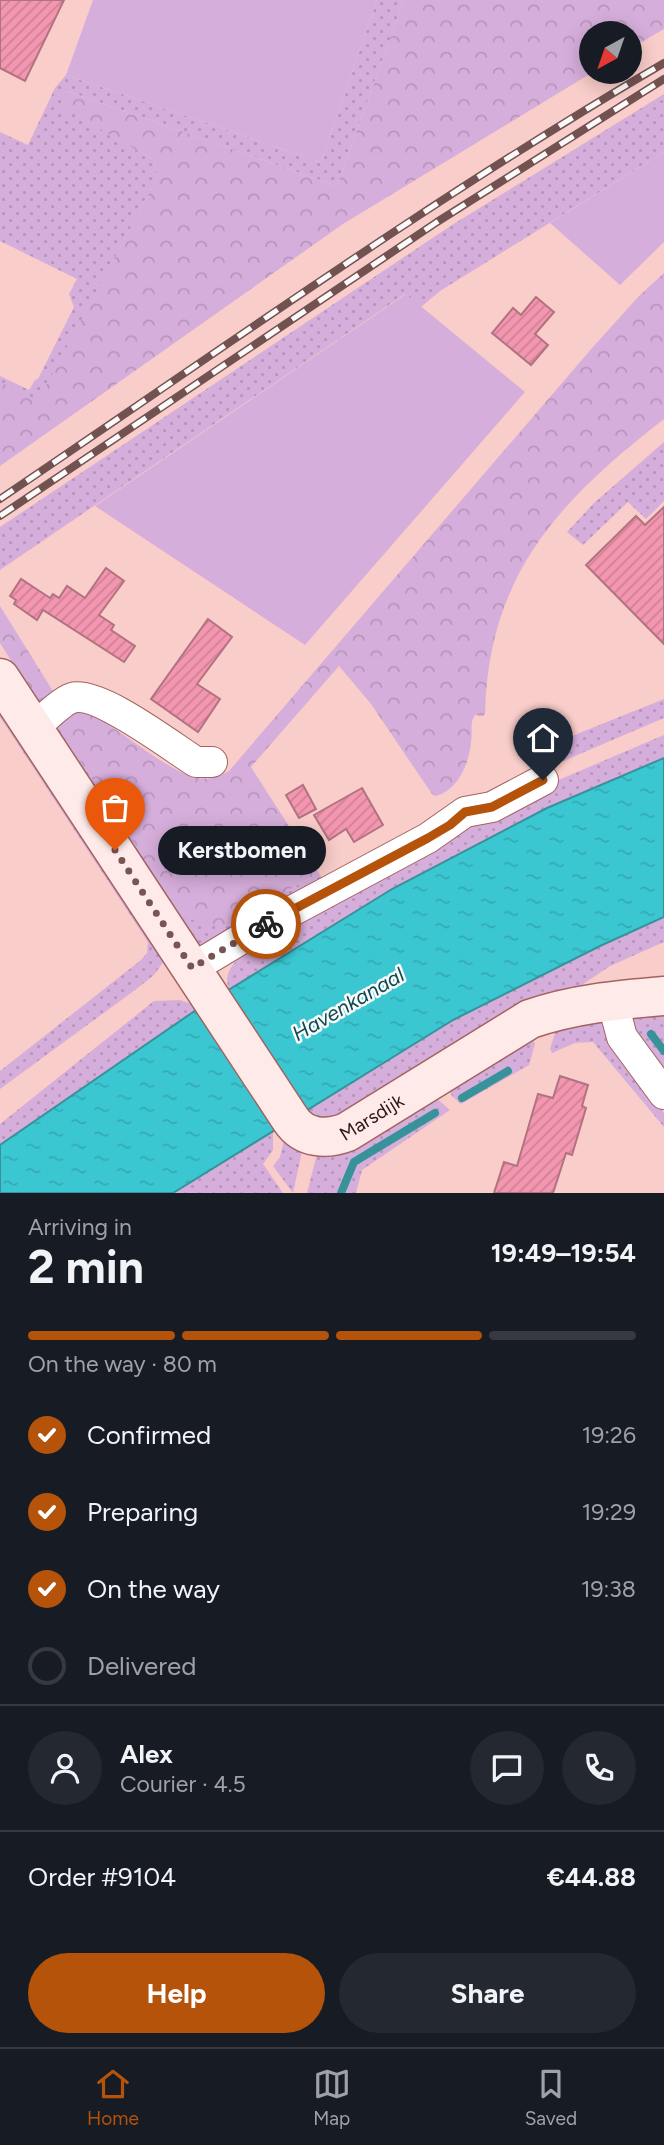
<!DOCTYPE html>
<html lang="en">
<head>
<meta charset="utf-8">
<style>
	body { margin:0; font-family:Figtree,sans-serif; background:#242831; color:#f1f3f6; height:100vh; display:flex; flex-direction:column; font-size:26px; white-space:nowrap }
	* { box-sizing:border-box; margin:0 }
	p { font-size:23px; color:#9ea1a6 }
	.icon { flex:none; width:38px; height:38px; fill:none; stroke:currentColor; stroke-width:2; stroke-linecap:round; stroke-linejoin:round }
	.map { position:relative; height:1193px; overflow:hidden }
	.sheet { display:flex; flex-direction:column; background:#171b24; flex:1 }
	.sheet>* { flex:none }
	.needle { width:46px; rotate:220deg }
	.fabs { position:absolute; left:579px; top:21px; display:grid; gap:14px }
	.fabs a { display:grid; place-items:center; width:63px; height:63px; border-radius:50%; background:#171b24; box-shadow:0 4px 18px #0003; font-size:35px }
	.pin { position:absolute; display:grid; place-items:center; width:60px; height:60px; color:#fff; margin:-72px -30px; border-radius:50% 50% 50% 0; rotate:-45deg; box-shadow:0 0 7px #0007 }
	.pin .icon { rotate:45deg }
	.courier { position:absolute; display:grid; place-items:center; width:70px; height:70px; margin:-35px; border:5px solid #b45309; border-radius:50%; background:#fff; color:#222; box-shadow:0 2px 9px #0007 }
	.bubble { position:absolute; height:49px; border-radius:24px; background:#171b24; box-shadow:0 4px 18px #0003; font-size:23px; font-weight:700; line-height:49px; text-align:center }
	.overview em { font-style:normal; font-weight:700 }
	.overview div { display:flex; flex-direction:column-reverse }
	.overview { display:flex; align-items:center; justify-content:space-between; height:119px; padding:0 28px }
	h1 { font-size:46px; font-weight:700; line-height:52px }
	.bar { display:grid; grid-template-columns:repeat(4,1fr); gap:10px 7px; align-content:center; height:84px; padding:0 28px }
	.bar i { height:9px; border-radius:5px; background:#363941 }
	.bar .on { background:#b45309 }
	.bar p { grid-column:span 4 }
	.line { display:flex; align-items:center; gap:18px; padding:0 28px; border-top:2px solid #363941 }
	.line div { flex:1 }
	.round { display:grid; place-items:center; flex:none; width:74px; height:74px; border-radius:37px; background:#242831 }
	ol { padding:0 28px; list-style:none }
	li { display:flex; align-items:center; gap:21px; height:77px }
	li p { margin-inline-start:auto }
	li .icon { padding:7px; border-radius:50%; background:#b45309; color:#fff; stroke-width:4 }
	li:last-child { color:#9ea1a6 }
	li i { width:38px; height:38px; border:4px solid #363941; border-radius:50% }
	.primary-button { display:flex; gap:14px; margin-top:auto; padding:14px 28px }
	.primary-button a { flex:1; height:80px; border-radius:42px; background:#b45309; color:#fff; font-size:28px; font-weight:700; line-height:80px; text-align:center }
	.primary-button a+a { background:#242831; color:#f1f3f6 }
	.dock { display:flex; justify-content:space-around; align-items:center; height:98px; border-top:2px solid #363941; background:#171b24; font-size:19px; color:#9ea1a6 }
	.dock a { display:grid; justify-items:center; gap:4px }
	.dock .on { color:#b45309 }
	.map>svg:first-child { display:block }
</style>
</head>
<body>
<div class="map">
<svg width="664" height="1193" viewBox="0 0 664 1193">
	<defs>
		<pattern id="grass-dots" width="8" height="8" patternUnits="userSpaceOnUse" patternTransform="scale(1.75)"><rect width="8" height="8" fill="#d6aedb"/><path d="M2 2h.1M6 6h.1" fill="none" stroke="#b895bb" stroke-width="1.8" stroke-linecap="round"/></pattern>
		<pattern id="forest-crowns" width="20" height="18" patternUnits="userSpaceOnUse" patternTransform="scale(1.75)"><rect width="20" height="18" fill="#d6aedb"/><path d="M2 6a3 3 0 1 1 6 0M12 15a3 3 0 1 1 6 0" fill="none" stroke="#b895bb"/></pattern>
		<pattern id="water-ripples" width="26" height="14" patternUnits="userSpaceOnUse" patternTransform="scale(1.75)"><rect width="26" height="14" fill="#3bc7d2"/><path d="M2 4q2-2 4 0t4 0M15 11q2-2 4 0t4 0" fill="none" stroke="#34aab3"/></pattern>
		<pattern id="building-hatch" width="6" height="6" patternUnits="userSpaceOnUse" patternTransform="scale(1.75)"><rect width="6" height="6" fill="#f396af"/><path d="M-1 1l2-2M0 6l6-6M5 7l2-2" fill="none" stroke="#d18096"/></pattern>
	</defs>
	<rect width="100%" height="100%" fill="#f9cdc9"/>
	<path fill="url(#grass-dots)" d="M377,0H404L337,186L67,91L61,106L154,160L158,176L38,402L0,382V376L29,390L35,380L38,379L74,307L69,294L77,279L0,241V132L28,145L55,88L66,75L321,162Z
		M664,94V152L440,291L421,307L405,294L0,570V527L452,225Z
		M664,442V501L646,519L628,502L583,545L567,532L594,503Z
		M0,695L169,954L154,975L135,990L0,1089V1071L141,960L147,953L148,942L0,717Z
		M664,699V718L561,762V750L572,736Z
		M56,724L224,927L319,873L325,883L202,947L189,943L45,732Z
		M664,735V758L547,808L392,889L229,989C224,976 230,967 239,958L236,950L542,787Z
		M664,917V942L610,966L579,987L335,1117C323,1118 315,1118 306,1109L453,1020L600,946Z
		M180,1000L192,1004L196,1010L0,1145V1124L154,1001Z
		M664,1005V1079L634,1039L632,1018Z
		M585,1015L605,1022L623,1061L664,1113V1127L593,1042L575,1043L552,1053L550,1049L559,1020Z
		M532,1038L535,1044L529,1065L461,1104L452,1096L448,1089Z
		M436,1098L450,1110L362,1170L356,1193H307L317,1154Z
		M273,1130V1150L263,1164L283,1193H173Z
		M284,1140L302,1151L293,1193L273,1166L280,1157Z"/>
	<path fill="url(#forest-crowns)" d="M404,0H664V29L630,49V33H592L593,72L343,224L0,466V382L38,401L158,176L154,160L60,106L67,91L337,186Z
		M664,273V419C560,500 488,574 485,714L483,716L475,715C469,723 473,733 471,742C469,764 458,790 436,796L432,794L371,704L339,666L251,767L319,873L224,927L183,918L56,724L75,712L89,710C109,724 178,777 197,778C210,780 218,777 229,771L592,348L639,296Z
		M0,606L56,696L40,707L0,643Z"/>
	<path fill="#d6aedb" d="M93,0H377L321,162L66,75Z
		M664,152V242L620,285L550,223Z
		M406,294L525,392L305,645L95,506Z"/>
	<path fill="url(#water-ripples)" stroke="#379299" stroke-width="2" d="M664,758V917L600,946L453,1020L173,1193H0V1145L196,1010L392,889L547,808Z"/>
	<g fill="none" stroke-linecap="round" stroke-linejoin="round">
		<path stroke="#379299" stroke-width="8" d="M651,1034L664,1051
			M462,1098L508,1071
			M341,1193L354,1162L435,1113"/>
	</g>
	<path fill="url(#building-hatch)" stroke="#b27282" stroke-width="2" d="M0,0H64L25,81L0,68Z
		M536,297L554,312L535,334L548,345L531,365L492,333L513,308L521,315Z
		M664,507V644L586,565L636,516L645,525Z
		M106,568L124,581L99,615L114,625L111,630L135,646L124,662L43,610L37,620L14,604L16,600L10,596L21,579L50,598L53,594L59,598L67,586L85,598Z
		M208,619L232,637L197,684L220,699L198,732L151,699Z
		M303,785L316,809L299,818L286,795Z
		M362,788L383,825L354,842L346,829L329,840L314,815Z
		M560,1076L588,1085L582,1106L586,1108L572,1155L566,1153L553,1193H494L504,1162L517,1166L538,1094L553,1098Z"/>
	<g fill="none" stroke-linecap="round" stroke-linejoin="round">
		<g stroke="#a36360" stroke-width="32">
			<path id="street" d="M34,728C43,720 62,701 72,698C98,690 172,747 196,762H212
				M193,968L251,933L428,838L465,812L492,807L543,780
				M612,1000L622,1037L664,1094"/>
		</g>
		<g stroke="#a36360" stroke-width="41">
			<g id="secondary">
				<path id="s1" d="M0,678L291,1120C304,1139 327,1140 347,1132L530,1019C574,1004 617,1000 664,996"/>
			</g>
		</g>
		<use href="#street" stroke="#fff" stroke-width="30"/>
		<use href="#secondary" stroke="#feeae9" stroke-width="38"/>
		<g stroke="#725250" stroke-width="8">
			<path id="rail" d="M0,499C219,351 436,196 664,63
				M0,516L437,222L664,79"/>
		</g>
		<use href="#rail" stroke="#fafafa" stroke-width="5" stroke-dasharray="16" stroke-linecap="butt"/>
	</g>
	<g fill="none" stroke-linecap="round" stroke-linejoin="round">
		<path stroke="#765553" stroke-width="7" stroke-dasharray="0 12.6" d="M115,850L192,968L266,924"/>
		<path stroke="#b45309" stroke-width="9" d="M266,924L428,838L450,825L465,812L492,807L543,780"/>
	</g>
	<g text-anchor="middle" dominant-baseline="central" stroke-width="5" stroke-linejoin="round" paint-order="stroke">
		<g font-size="19" fill="#2f1514" stroke="#fafafa">
			<text stroke="none"><textPath href="#s1" startOffset="620">Marsdijk</textPath></text>
		</g>
		<g font-size="21" font-style="italic" fill="#0e4a4f" stroke="#fafafa">
			<text transform="translate(348 1004) rotate(-30)">Havenkanaal</text>
		</g>
	</g>
</svg>
<div class="fabs">
<a><svg class="needle" viewBox="-14 -14 28 28"><path d="M0-13l5 13h-10z" fill="#e53935"/><path d="M0 13l5-13h-10z" fill="#9ea1a6"/></svg></a>
</div>
<div class="pin" style="left:115px;top:850px;background:#ea580c"><svg class="icon" aria-label="bag" viewBox="0 0 24 24"><path d="M5 8h14l-1 12H6zM9 8a3 3 0 0 1 6 0"/></svg></div>
<div class="pin" style="left:543px;top:780px;background:#1f2937"><svg class="icon" aria-label="home" viewBox="0 0 24 24"><path d="M3 11l9-7 9 7M6 9v11h12V9"/></svg></div>
<div class="courier" style="left:266px;top:924px"><svg class="icon" aria-label="bike" viewBox="0 0 24 24"><circle cx="6" cy="16" r="4"/><circle cx="18" cy="16" r="4"/><path d="M6 16l4-8h5l3 8M10 8l3 8H6M13 5h3"/></svg></div>
<div class="bubble" style="left:158px;top:826px;width:168px">Kerstbomen</div>
</div>
<section class="sheet">
<div class="overview"><div><h1>2 min</h1><p>Arriving in</p></div><em>19:49–19:54</em></div>
<div class="bar"><i class="on"></i><i class="on"></i><i class="on"></i><i></i><p>On the way · 80 m</p></div>
<ol>
<li><svg class="icon" aria-label="check" viewBox="0 0 24 24"><path d="M5 12l5 5 9-10"/></svg>Confirmed<p>19:26</p></li>
<li><svg class="icon" aria-label="check" viewBox="0 0 24 24"><path d="M5 12l5 5 9-10"/></svg>Preparing<p>19:29</p></li>
<li><svg class="icon" aria-label="check" viewBox="0 0 24 24"><path d="M5 12l5 5 9-10"/></svg>On the way<p>19:38</p></li>
<li><i></i>Delivered</li>
</ol>
<div class="line" style="height:126px"><a class="round"><svg class="icon" aria-label="person" viewBox="0 0 24 24"><circle cx="12" cy="8" r="4"/><path d="M4 21q1-7 8-7t8 7"/></svg></a><div><b>Alex</b><p>Courier · 4.5</p></div><a class="round"><svg class="icon" aria-label="chat" viewBox="0 0 24 24"><path d="M4 5h16v11H9l-5 4z"/></svg></a><a class="round"><svg class="icon" aria-label="phone" viewBox="0 0 24 24"><path d="M5 4h4l2 5-3 2q2 4 5 5l2-3 5 2v4C11 20 4 13 5 4z"/></svg></a></div>
<div class="line" style="height:91px"><div>Order #9104</div><b>€44.88</b></div>
<div class="primary-button"><a>Help</a><a>Share</a></div>
</section>
<nav class="dock">
<a class="on"><svg class="icon" aria-label="home" viewBox="0 0 24 24"><path d="M3 11l9-7 9 7M6 9v11h12V9"/></svg>Home</a>
<a><svg class="icon" aria-label="map" viewBox="0 0 24 24"><path d="M3 6l6-2 6 2 6-2v14l-6 2-6-2-6 2zM9 4v14M15 6v14"/></svg>Map</a>
<a><svg class="icon" aria-label="saved" viewBox="0 0 24 24"><path d="M7 4h10v16l-5-4-5 4z"/></svg>Saved</a>
</nav>
</body>
</html>
